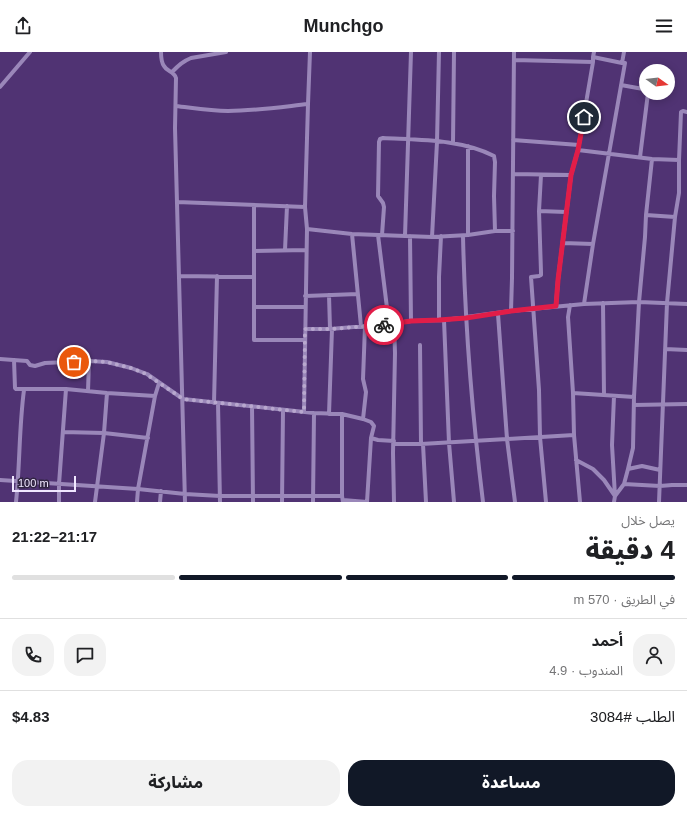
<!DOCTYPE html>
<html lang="ar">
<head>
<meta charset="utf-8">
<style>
	body { margin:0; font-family:Helvetica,"Noto Sans Arabic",sans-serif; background:#f2f2f2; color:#202124; direction:rtl; height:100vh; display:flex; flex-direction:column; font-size:15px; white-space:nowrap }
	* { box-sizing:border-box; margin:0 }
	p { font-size:13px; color:#757577 }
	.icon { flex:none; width:22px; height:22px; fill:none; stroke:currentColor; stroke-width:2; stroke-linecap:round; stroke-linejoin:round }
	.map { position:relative; height:450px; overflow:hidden; direction:ltr }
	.sheet { display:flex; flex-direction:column; background:#fff; flex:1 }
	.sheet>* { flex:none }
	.needle { width:26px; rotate:104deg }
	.tools { position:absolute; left:639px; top:12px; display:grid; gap:8px }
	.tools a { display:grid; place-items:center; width:36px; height:36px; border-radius:50%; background:#fff; box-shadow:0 2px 10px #0003; font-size:20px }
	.scale { position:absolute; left:12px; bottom:10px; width:64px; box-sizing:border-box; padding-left:4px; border:2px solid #f0e7ff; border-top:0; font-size:11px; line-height:14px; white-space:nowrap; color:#f0e7ff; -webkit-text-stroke:3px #302441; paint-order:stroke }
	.pin { position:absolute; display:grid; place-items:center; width:34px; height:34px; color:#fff; margin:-17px; border:2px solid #fff; border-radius:50%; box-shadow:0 1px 4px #0007 }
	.courier { position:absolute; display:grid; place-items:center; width:40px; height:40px; margin:-20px; border:3px solid #e11d48; border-radius:50%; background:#fff; color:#222; box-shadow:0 1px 5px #0007 }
	.overview em { font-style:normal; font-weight:800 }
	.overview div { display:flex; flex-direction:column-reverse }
	.overview { display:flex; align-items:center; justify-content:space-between; height:68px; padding:0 12px }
	h1 { font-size:26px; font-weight:800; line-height:30px }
	.bar { display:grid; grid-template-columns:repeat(4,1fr); gap:6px 4px; align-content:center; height:48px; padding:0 12px }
	.bar i { height:5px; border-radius:3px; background:#e0e0e0 }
	.bar .selected { background:#111827 }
	.bar p { grid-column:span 4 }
	.line { display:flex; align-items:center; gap:10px; padding:0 12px; border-top:1px solid #e0e0e0 }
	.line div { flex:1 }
	.round { display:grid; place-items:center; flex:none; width:42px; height:42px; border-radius:16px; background:#f2f2f2 }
	.cta { display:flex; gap:8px; margin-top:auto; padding:8px 12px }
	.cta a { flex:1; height:46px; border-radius:16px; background:#111827; color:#fff; font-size:16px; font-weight:800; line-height:46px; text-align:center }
	.cta a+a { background:#f2f2f2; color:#202124 }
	header { display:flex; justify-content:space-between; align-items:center; height:52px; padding:0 12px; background:#fff; font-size:18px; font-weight:800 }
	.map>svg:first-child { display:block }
</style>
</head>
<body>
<header><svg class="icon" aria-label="menu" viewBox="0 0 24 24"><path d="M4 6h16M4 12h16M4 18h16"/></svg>Munchgo<svg class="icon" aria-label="share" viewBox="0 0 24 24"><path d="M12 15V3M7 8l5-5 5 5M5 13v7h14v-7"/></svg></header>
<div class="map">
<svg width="687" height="450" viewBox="0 0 687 450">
	<rect width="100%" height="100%" fill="#503373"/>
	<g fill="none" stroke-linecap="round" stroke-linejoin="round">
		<path stroke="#9a87b9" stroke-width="4" d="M161,0C161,5 161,10 164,14C167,20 174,19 176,26L175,76L185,450
			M593,5L622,11
			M514,8L593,10
			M172,20C178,14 183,9 191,6L226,0
			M621,33L643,37L646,39
			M0,35L30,0
			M176,54C193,56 210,59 228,59C254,59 281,55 308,52
			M513,88L579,93
			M453,91L454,0
			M578,98L652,107L679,108V141L675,165L667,251L659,450
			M640,105L648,41
			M679,108L681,60L683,59L687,60
			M513,122L571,123
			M541,123L539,159L541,220V223L539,224L531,225L539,338L540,385L546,450
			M177,150L305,155
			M254,153V288H305
			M539,159L566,160
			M646,163L675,165
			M307,177L352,182L432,185L468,183L495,179H513
			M352,182L361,274
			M378,183L389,272
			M382,183L384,155L383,151L378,144L379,90L380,87L383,86C419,88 461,87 494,104L495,110L494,144L495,179
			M468,183V94
			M405,184L411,0
			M410,184L411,269
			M463,184C465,273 472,361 483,450
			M432,185L437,90L439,0
			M563,191L593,192
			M285,198L287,154
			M254,199L306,198
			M179,224L254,225
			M329,243L330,277
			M305,244L358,242
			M603,251L604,343
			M584,252L593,192L625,11H622L624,0
			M570,253L568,265L573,341L574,383L580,450
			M556,254L558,228L571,123L578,98L593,10V5L594,0
			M254,255H305
			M511,259L512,226L514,0
			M498,262L507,387L515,450
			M439,268V225L441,184
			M444,268L449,391L454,450
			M305,277H330L389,272L411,269L444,268L511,259L584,252L639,250L687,252
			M420,293L421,392
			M665,297L687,298
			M0,307L27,309L30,313L35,314L45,311L89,309L107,310L131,316L147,322L183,347L314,361L342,362L363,367L371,370L374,374L371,386L367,450
			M14,308L15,336L16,337H66L107,341L155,344
			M88,339L89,309
			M573,341L634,345
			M614,344L612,393L615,444
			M214,351L217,224
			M218,351L220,450
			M634,353L687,352
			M252,354L253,450
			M304,360L307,177L305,155L308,52L310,0
			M329,362L332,277
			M342,362V444L343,450
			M363,367L366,340L363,327L365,274
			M63,380L104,381L107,341
			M371,386L378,388L394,389
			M394,392H421L507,387L574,383
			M423,392L426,450
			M576,408L593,417L604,428L615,444
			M628,417L642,414L660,418
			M0,428L138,437L185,442L220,444H342
			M624,432L660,434L672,433H687
			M343,448L367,450
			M16,450C20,413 19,375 24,338
			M59,450V432L66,337
			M95,450L104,381L148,386
			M137,450L138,437L155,344L159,331
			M160,450L161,439
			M282,450L283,358
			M313,450L314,361
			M394,450L393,401L395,301L394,271
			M614,450L615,444L624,432L628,417L633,396L634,345L639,250L645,185L646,163L652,107"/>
	</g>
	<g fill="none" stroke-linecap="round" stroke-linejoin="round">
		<path stroke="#b8a8ce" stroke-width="4" stroke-dasharray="0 7.2" d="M74,310L89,309L107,310L131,316L146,322L183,347L304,360L305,277H330L384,273"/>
		<path stroke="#e11d48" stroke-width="5" d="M384,273L411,269L439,268L466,266L511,259L556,254L558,228L571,123L578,98L584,65"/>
	</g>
</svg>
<div class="tools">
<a><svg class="needle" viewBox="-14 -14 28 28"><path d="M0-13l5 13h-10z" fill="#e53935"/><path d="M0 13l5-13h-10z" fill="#757577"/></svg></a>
</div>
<div class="scale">100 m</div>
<div class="pin" style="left:74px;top:310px;background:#ea580c"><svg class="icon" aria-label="bag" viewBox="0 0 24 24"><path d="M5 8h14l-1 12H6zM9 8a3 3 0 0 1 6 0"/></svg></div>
<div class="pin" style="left:584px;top:65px;background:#1f2937"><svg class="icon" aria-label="home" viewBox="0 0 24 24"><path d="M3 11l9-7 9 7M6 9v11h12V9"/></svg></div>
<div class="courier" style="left:384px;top:273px"><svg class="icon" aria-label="bike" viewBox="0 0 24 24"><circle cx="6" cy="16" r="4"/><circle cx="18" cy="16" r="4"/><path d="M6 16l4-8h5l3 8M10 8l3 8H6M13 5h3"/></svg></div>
</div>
<section class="sheet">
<div class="overview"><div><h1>4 دقيقة</h1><p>يصل خلال</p></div><em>21:17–21:22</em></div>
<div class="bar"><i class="selected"></i><i class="selected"></i><i class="selected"></i><i></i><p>في الطريق · 570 m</p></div>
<div class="line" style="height:72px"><a class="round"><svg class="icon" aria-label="person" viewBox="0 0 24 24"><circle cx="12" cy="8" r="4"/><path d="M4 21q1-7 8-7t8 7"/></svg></a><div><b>أحمد</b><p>المندوب · 4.9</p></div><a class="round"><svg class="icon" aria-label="chat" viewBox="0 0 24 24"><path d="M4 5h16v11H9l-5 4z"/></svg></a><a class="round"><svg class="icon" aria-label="phone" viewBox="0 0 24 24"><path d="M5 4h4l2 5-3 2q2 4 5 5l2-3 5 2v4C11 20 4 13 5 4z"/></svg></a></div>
<div class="line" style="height:52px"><div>الطلب #3084</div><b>$4.83</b></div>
<div class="cta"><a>مساعدة</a><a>مشاركة</a></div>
</section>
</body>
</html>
